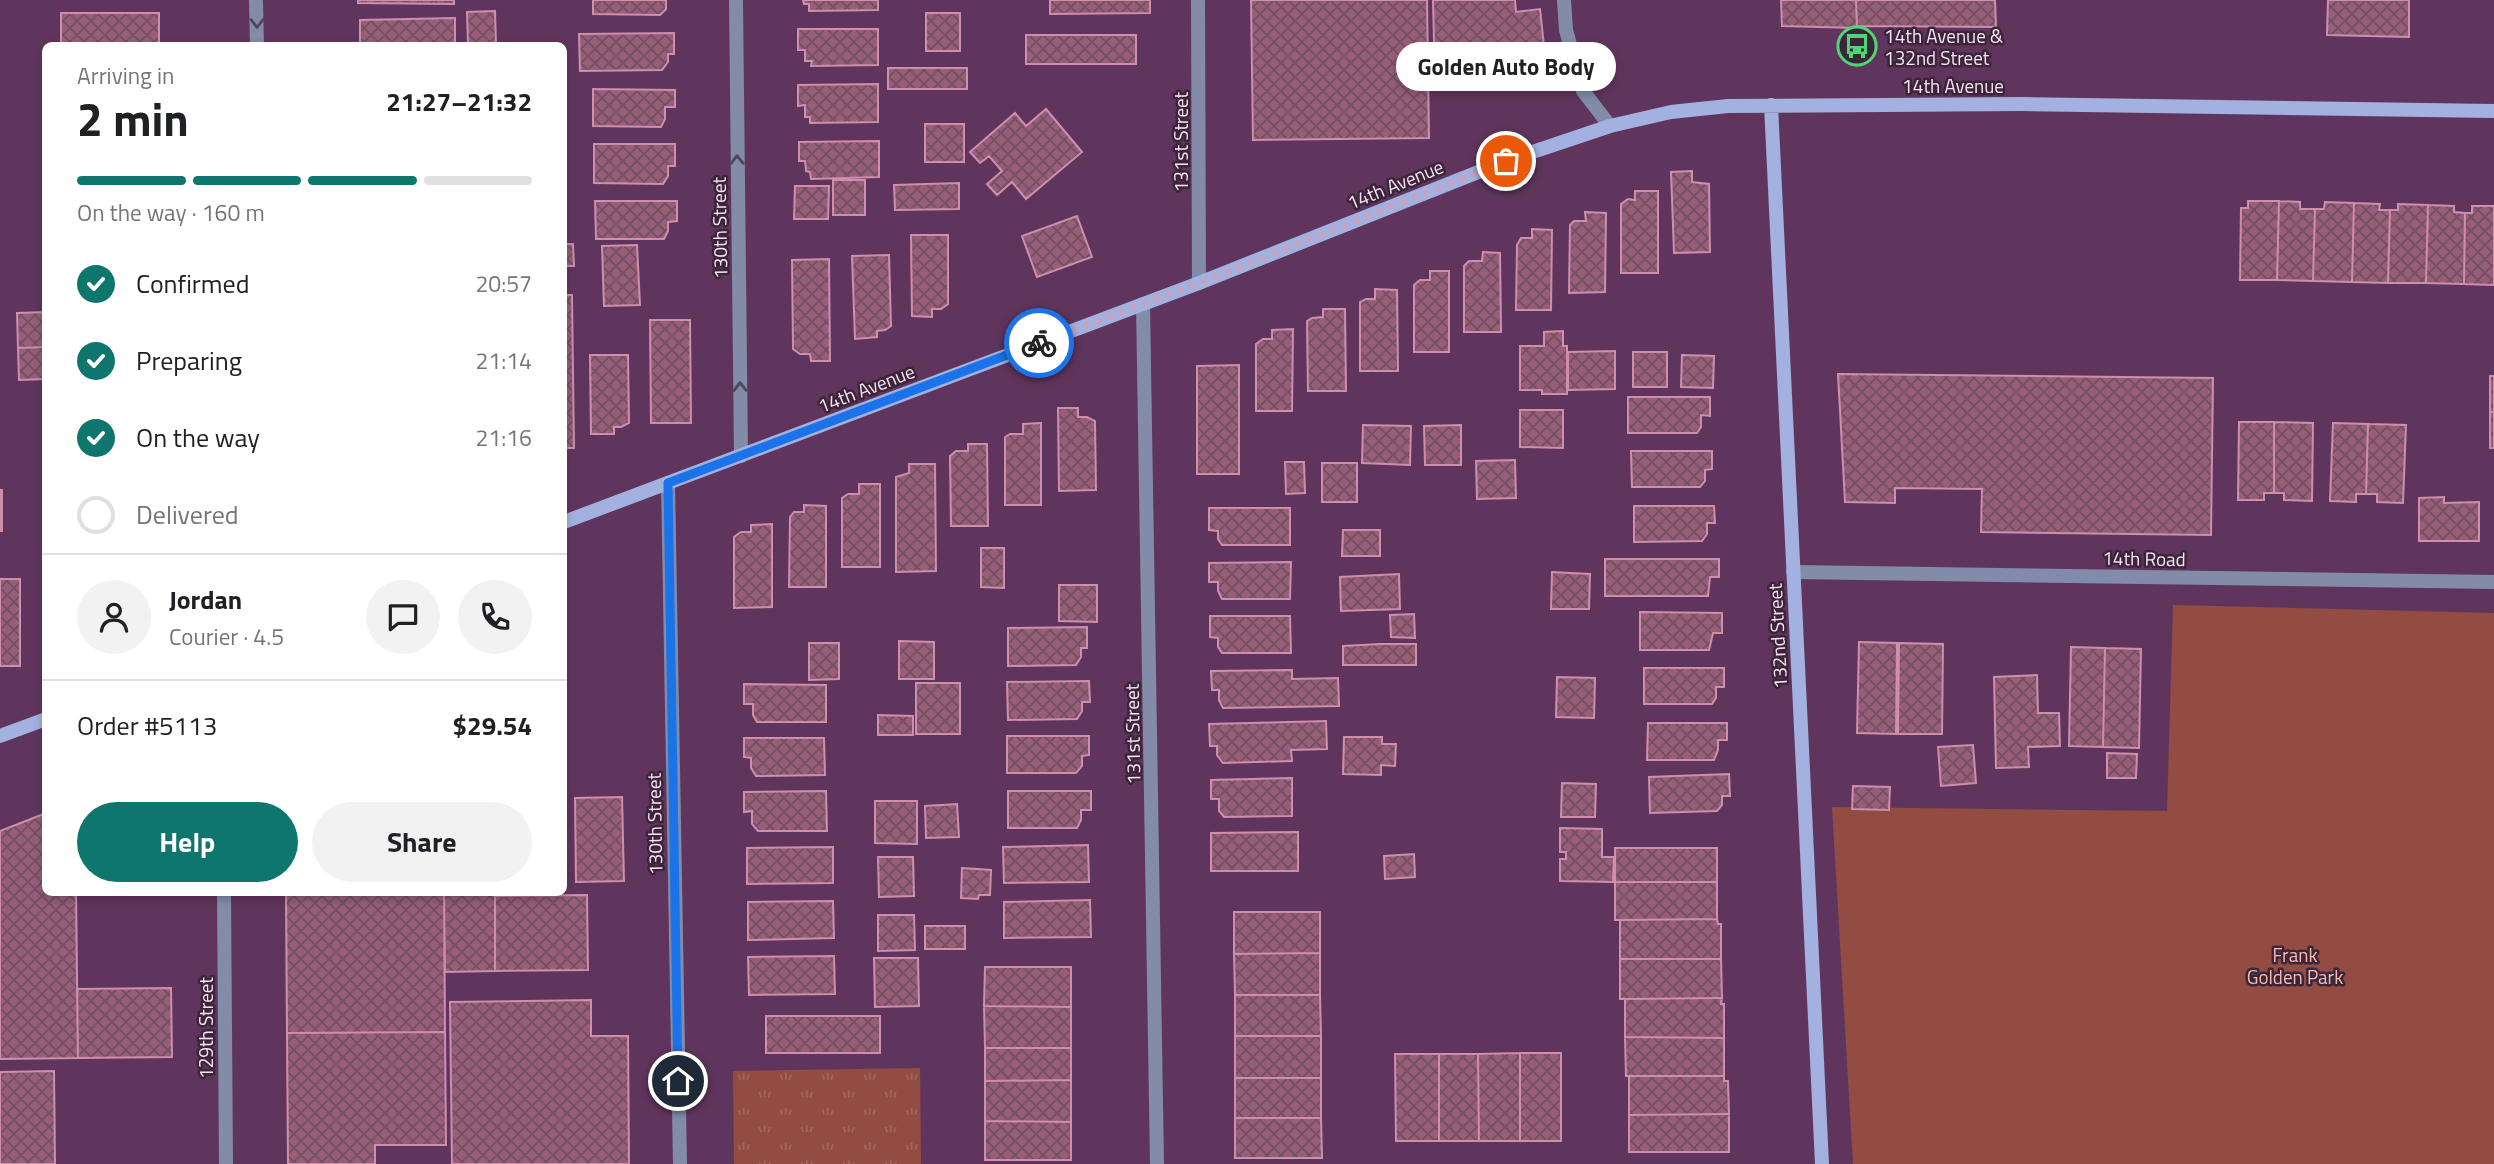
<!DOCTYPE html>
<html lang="en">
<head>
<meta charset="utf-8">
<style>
	body { margin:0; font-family:"Titillium Web",sans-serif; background:#f2f2f2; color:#202124; height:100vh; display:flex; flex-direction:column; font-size:26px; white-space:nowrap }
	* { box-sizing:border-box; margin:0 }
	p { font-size:23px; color:#757577 }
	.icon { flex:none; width:38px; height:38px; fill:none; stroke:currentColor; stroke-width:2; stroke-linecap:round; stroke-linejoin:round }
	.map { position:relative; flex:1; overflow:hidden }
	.side { position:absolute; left:42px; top:42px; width:525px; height:854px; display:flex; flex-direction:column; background:#fff; border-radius:10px; box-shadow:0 4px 10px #0003 }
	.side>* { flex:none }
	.pin { position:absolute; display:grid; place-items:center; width:60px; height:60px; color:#fff; margin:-30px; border:4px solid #fff; border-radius:50%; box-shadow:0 2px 7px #0007 }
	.courier { position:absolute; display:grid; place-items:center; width:70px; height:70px; margin:-35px; border:5px solid #1a73e8; border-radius:50%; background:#fff; color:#222; box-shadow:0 2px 9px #0007 }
	.bubble { position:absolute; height:49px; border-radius:24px; background:#fff; box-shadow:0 4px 10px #0003; font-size:23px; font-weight:700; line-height:49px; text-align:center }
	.headline em { font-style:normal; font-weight:700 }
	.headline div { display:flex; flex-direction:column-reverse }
	.headline { display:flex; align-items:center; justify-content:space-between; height:119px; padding:0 35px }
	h1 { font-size:46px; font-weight:700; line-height:52px }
	.bar { display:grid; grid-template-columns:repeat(4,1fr); gap:10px 7px; align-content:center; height:84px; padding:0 35px }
	.bar i { height:9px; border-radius:5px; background:#e0e0e0 }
	.bar .selected { background:#0f766e }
	.bar p { grid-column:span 4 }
	.line { display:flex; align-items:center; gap:18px; padding:0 35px; border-top:2px solid #e0e0e0 }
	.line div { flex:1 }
	.round { display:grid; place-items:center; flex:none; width:74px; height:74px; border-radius:37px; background:#f2f2f2 }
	ol { padding:0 35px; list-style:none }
	li { display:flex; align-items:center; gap:21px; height:77px }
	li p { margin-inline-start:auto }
	li .icon { padding:7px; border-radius:50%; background:#0f766e; color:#fff; stroke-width:4 }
	li:last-child { color:#757577 }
	li i { width:38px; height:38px; border:4px solid #e0e0e0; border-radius:50% }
	.action { display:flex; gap:14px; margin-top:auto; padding:14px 35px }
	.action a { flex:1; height:80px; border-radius:42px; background:#0f766e; color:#fff; font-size:28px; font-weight:700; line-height:80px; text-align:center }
	.action a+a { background:#f2f2f2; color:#202124 }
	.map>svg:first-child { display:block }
</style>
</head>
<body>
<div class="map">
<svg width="2494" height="1164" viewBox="0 0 2494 1164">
	<defs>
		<pattern id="grass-tufts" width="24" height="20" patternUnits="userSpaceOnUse" patternTransform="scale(1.75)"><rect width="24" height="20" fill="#924c42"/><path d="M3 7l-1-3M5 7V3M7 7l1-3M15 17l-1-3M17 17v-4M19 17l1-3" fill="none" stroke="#a2665e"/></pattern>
		<pattern id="building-cross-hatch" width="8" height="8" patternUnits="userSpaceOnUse" patternTransform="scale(1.75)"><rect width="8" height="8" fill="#975d79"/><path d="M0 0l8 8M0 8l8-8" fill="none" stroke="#715062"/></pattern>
	</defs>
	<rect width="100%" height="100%" fill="#60355d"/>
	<path fill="url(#grass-tufts)" d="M920,1068L921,1164H734L733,1071Z"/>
	<path fill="#924c42" d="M2173,605L2494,613V1164H1853L1832,807L2167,811Z"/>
	<path fill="url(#building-cross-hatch)" stroke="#ce8eac" stroke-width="2" d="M358,0H454V4L358,3Z
		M593,0H666V9L660,15L593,14Z
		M803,0H878V10L809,11V4H804Z
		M1050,0H1150V13L1050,14Z
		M1251,0H1427L1429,138L1253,140Z
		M1433,0H1515L1516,12L1540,9L1544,46L1529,50L1532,69L1512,74L1507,60L1435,85Z
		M1781,0H1856L1857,28L1782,26Z
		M1856,0H1995L1996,27L1857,26Z
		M2328,0H2409V37L2327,35Z
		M495,11L496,44H468L467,12Z
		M61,13H159V46H61Z
		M926,13H960V51H926Z
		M455,18V46H360V20Z
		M798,29H878V65L811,66L812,61H805V50H798Z
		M674,33V54H668V62L662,70L580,71L579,34Z
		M1026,35H1136V64H1026Z
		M888,68H967V89H888Z
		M878,84V122L810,123V117H805V105L798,106V85Z
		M593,89L675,90V107H665V119L661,127L593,126Z
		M1046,109L1082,152L1026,199L1012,182L997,195L987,184L1002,171L989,156L980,163L970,152L1015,113L1026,126Z
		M925,124H964V162H925Z
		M879,141V177L811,179L810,172L806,171L805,161H799V142Z
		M594,144H675V166H668V176L663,184L594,183Z
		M1692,171V182L1709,184L1710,252L1674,253L1671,172Z
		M833,180H865V215H833Z
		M959,183V209L895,210L894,185Z
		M795,186H829L828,219H794Z
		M1635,191H1658V273H1621V204L1628,199L1635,200Z
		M595,201H677V221L668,222V231L664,239H596Z
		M2248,201H2279L2277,280H2240L2241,208H2248Z
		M2279,201L2300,202V209H2315L2313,281L2277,280Z
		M2325,202L2354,203L2352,282L2313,281L2315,209H2324Z
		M2354,203L2380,204L2379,210H2390L2388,283L2352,282Z
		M2398,204L2428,205L2426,283H2388L2390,210H2398Z
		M2428,205L2454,206V212L2465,213L2464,284L2426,283Z
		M2472,206H2494V285L2464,284L2465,213H2472Z
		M1585,212L1606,213L1605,292L1569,293L1570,225L1574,221H1586Z
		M1077,216L1092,257L1037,277L1022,236Z
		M1532,229L1552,230L1551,310H1516L1517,245L1521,238H1532Z
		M911,235H948V304L941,309H932V317L912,316Z
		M564,244H573L574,266H564Z
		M637,245L640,305L604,306L602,246Z
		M1483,252L1500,253L1501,332H1464V266L1469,261H1482Z
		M889,255L891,326L885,330L877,331V337L855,339L852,256Z
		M829,259L830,361H811L810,354H800L793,349L792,260Z
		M1430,271H1449V352H1414V285L1420,280H1430Z
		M1375,289L1397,290L1398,371H1360V302L1366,299H1375Z
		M564,295H572L574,448H564Z
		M1323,309H1345L1346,391H1308L1307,321L1312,318L1323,317Z
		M46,312V347L18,348L17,313Z
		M650,320H690L691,423H651Z
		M1293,329L1292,411H1256V344L1263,339H1272V330Z
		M1563,331V346H1567V394H1542V390H1520V346H1544V332Z
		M46,347V379L19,380L18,348Z
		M1615,351V389L1568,390V352Z
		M1633,352H1667V387H1633Z
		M590,355H628L629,423L621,427H614V434H591Z
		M1682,355L1714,356L1713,388L1681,387Z
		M1239,365V474H1197V366Z
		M1838,374L2213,378L2211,535L1981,532L1982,489L1895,488V503L1845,502Z
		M2490,376H2494V412H2490Z
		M1628,397H1710V416L1701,415V427L1697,433H1628Z
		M1058,408H1078V417H1087L1095,421L1096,490L1059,491Z
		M1520,410H1563V448L1520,447Z
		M2490,412H2494V448H2490Z
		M2239,422H2274V493H2264V500H2238Z
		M2274,422L2313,423L2312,501L2284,500V493H2274Z
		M1041,423V505H1005V437L1010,434H1023V424Z
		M2333,423L2368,424L2366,494H2356V502L2330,501Z
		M2368,424L2406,425L2403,503L2377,502V494H2366Z
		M1363,425L1411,426L1410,465L1362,463Z
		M1461,425V465H1425L1424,426Z
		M968,444H987L988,526H951L950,456L956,451H968Z
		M1631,451H1712V469L1705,470V481L1700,487H1632Z
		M1515,460L1516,498L1477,499L1476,461Z
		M1285,462H1304L1305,493L1286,494Z
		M1322,463H1357V502H1322Z
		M909,464H935L936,571L896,572V477L909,473Z
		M859,484H880V567H842V498L848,494H859Z
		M0,490H2V531H0Z
		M2444,497V503L2479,502V541H2419V498Z
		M804,505L826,506V587H789L790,517L794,512H804Z
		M1634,506H1714L1715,523H1707V534L1702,541L1634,542Z
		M1209,508H1290V545H1222L1218,539V531L1209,530Z
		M772,524V607L734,608V537L741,532H751V525Z
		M1343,530H1380V556H1342Z
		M981,548H1004V588L981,587Z
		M1605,559H1719V577H1710L1708,596H1605Z
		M1291,562L1290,599H1222L1218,591V582H1209V563Z
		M44,564H46V643H45Z
		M1552,572L1590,574L1589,609H1551Z
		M1399,574L1400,609L1341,611L1340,577Z
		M0,579H20V666H0Z
		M1059,585H1097V622L1059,621Z
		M1640,612L1722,613V633H1713L1709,650H1640Z
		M1414,614L1415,638L1391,637L1390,615Z
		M1210,616H1290L1291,653H1222L1218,647V638L1210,637Z
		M1087,627V648H1081V657L1076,665L1008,666V628Z
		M899,641L934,642V679H899Z
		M1859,642L1897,643L1896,734L1857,733Z
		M809,643H839V679L809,680Z
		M1899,643L1943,644L1942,734H1898Z
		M1380,644H1416V665H1343V646Z
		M2071,647L2105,648L2103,747L2069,746Z
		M2105,648L2141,649L2139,748L2103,747Z
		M1644,668H1724V687H1716V698L1712,704H1644Z
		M1292,670V679L1338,678L1339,706L1223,708L1219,700V690H1212L1211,671Z
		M2037,675L2038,713H2059L2060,746L2028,747L2029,767L1996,768L1994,677Z
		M1557,677L1595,678L1594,718L1556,717Z
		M1089,681L1090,702H1082V711L1077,719L1008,720L1007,682Z
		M916,683H960V734H916Z
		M744,684L826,685V722H757L753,715V704H744Z
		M878,715L913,716V735H878Z
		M1326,721L1327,749L1291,750L1292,761L1223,763L1217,755V746H1210L1209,724Z
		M1648,723H1727V740H1718V750L1714,760H1647Z
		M1007,736H1089V755L1082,756V766L1076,773H1007Z
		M1344,737H1382V744H1396L1395,766L1381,765V775L1343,774Z
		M744,738H824L825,775L756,776L751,768V758L744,757Z
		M1973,745L1976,783L1941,786L1938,747Z
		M2107,753L2137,754L2136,778H2107Z
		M1729,774L1730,796H1722V805L1717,811L1650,813L1649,777Z
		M1292,778V816L1224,817L1219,811V799H1211V780Z
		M1562,783L1596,784L1595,817H1561Z
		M1853,786L1890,787L1889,810L1852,809Z
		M826,791L827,831H758L752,824V811L744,812V792Z
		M1008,791H1091V810H1081V820L1077,828H1008Z
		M622,797L624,881L576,882L575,798Z
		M875,801H917V844L875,843Z
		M957,804L959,837L926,838L925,806Z
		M46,813V892H76L78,1058L0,1059V831Z
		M1560,828L1602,829V857H1614L1613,882L1560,881V859H1566V852H1560Z
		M1298,832V871H1211V833Z
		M1088,845L1089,882L1004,883L1003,847Z
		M833,847V883L747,884V848Z
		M1615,848H1717V882H1615Z
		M1414,854L1415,877L1385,879L1384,856Z
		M878,857H913L914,896L879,897Z
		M962,868L991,870L990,895H979L978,899L961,898Z
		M1615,882H1717V919L1615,920Z
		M286,892H444L445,1032L287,1033Z
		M444,892H495V971L445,972Z
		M587,895L588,970L495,971V896Z
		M1090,900L1091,937L1004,938V902Z
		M833,901L834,938L748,940V902Z
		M1234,912H1320V953L1234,954Z
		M878,915H914L915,950L878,951Z
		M1717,919L1718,924H1721V959H1620V920Z
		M925,926H965V949H925Z
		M1320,953V995H1235L1234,954Z
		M834,956L835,994L749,995L748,957Z
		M874,958H918L919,1006L875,1007Z
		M1620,959H1721L1722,998L1620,999Z
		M985,967H1071V1007L984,1006Z
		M171,988L172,1057L78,1058L77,989Z
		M1235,995H1320L1321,1036H1235Z
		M1722,998L1721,1004H1724V1038L1625,1037V999Z
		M591,1000V1036H628L629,1164H452L450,1002Z
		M984,1006L1071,1007V1048H985Z
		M766,1016H880V1053H766Z
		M445,1032L446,1145H375V1164H288L287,1033Z
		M1235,1036H1321V1078H1235Z
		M1625,1037L1724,1038V1076H1626Z
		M985,1048H1071V1080L985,1081Z
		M1520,1053V1141H1479L1478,1054Z
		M1520,1053H1561V1141H1520Z
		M1395,1054H1439V1141H1396Z
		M1439,1054H1478L1479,1141H1439Z
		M54,1071L55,1164H0V1072Z
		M1629,1076H1724V1081H1728L1729,1114L1629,1115Z
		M1235,1078H1321V1118H1235Z
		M1071,1080V1122L985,1121V1081Z
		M1729,1114V1152H1629V1115Z
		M1235,1118H1321L1322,1158H1235Z
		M985,1121L1071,1122V1160H985Z"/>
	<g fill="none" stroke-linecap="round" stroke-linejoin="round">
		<path stroke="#828ca9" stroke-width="14" d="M1564,0L1566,30L1583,91L1610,126"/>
		<path stroke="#828ca9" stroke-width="14" d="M256,0L257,46
			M736,0L741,456
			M1198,0L1199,283
			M1143,304L1157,1164
			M668,483L680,1164
			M1793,572L2494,582
			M224,892L226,1164"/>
		<path stroke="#a2b1df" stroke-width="14" d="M1771,105L1822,1164
			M564,522L1199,283L1506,161L1610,126L1671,112L1728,106L2022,104L2494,111
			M0,736L46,719"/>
	</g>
	<defs><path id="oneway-chevron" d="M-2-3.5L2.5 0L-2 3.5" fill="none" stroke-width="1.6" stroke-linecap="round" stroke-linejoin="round" transform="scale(1.75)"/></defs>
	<g stroke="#50455a">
		<use href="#oneway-chevron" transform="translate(257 23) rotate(90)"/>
		<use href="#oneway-chevron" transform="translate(737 160) rotate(-91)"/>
		<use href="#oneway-chevron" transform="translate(740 387) rotate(-91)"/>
	</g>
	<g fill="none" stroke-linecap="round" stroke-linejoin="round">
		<path stroke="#c5a4c2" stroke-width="7" stroke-dasharray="0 12.6" d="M1039,343L1199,283L1506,161"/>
		<path stroke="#1a73e8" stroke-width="9" d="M678,1081L668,483L1039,343"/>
	</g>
	<defs>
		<g id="bus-ring" transform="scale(2.0125)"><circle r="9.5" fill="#3a2638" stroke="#4ed676" stroke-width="1.5"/><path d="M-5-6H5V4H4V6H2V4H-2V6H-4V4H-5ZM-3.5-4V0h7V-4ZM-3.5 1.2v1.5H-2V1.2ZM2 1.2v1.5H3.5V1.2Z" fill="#4ed676"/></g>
	</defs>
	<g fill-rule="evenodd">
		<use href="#bus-ring" x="1857" y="46"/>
	</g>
	<g text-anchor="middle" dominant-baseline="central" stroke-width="5" stroke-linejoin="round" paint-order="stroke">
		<g font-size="19" fill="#fbe0f8" stroke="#3a2638" text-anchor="start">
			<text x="1884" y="35">14th Avenue &amp;<tspan x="1884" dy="22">132nd Street</tspan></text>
		</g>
		<g font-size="19" fill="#fbe0f8" stroke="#3a2638">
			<text x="1953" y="85">14th Avenue</text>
			<text transform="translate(1180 142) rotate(-90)">131st Street</text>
			<text transform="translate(1395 184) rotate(-22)">14th Avenue</text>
			<text transform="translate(719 228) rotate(-91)">130th Street</text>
			<text transform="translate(866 388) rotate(-21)">14th Avenue</text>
			<text transform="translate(2144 558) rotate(1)">14th Road</text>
			<text transform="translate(1777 636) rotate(-93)">132nd Street</text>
			<text transform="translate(1132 734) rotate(-91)">131st Street</text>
			<text transform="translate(654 824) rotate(-91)">130th Street</text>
			<text transform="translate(205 1028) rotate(-90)">129th Street</text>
		</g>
		<g font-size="19" fill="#fbbaae" stroke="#3a2638">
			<text x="2295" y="954">Frank<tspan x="2295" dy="22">Golden Park</tspan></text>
		</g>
	</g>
</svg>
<div class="pin" style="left:1506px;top:161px;background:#ea580c"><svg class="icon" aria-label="bag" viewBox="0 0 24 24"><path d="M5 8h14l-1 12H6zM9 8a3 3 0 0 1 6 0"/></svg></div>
<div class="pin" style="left:678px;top:1081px;background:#1f2937"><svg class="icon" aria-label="home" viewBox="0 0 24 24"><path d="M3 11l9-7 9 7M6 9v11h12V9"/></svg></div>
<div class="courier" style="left:1039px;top:343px"><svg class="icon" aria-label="bike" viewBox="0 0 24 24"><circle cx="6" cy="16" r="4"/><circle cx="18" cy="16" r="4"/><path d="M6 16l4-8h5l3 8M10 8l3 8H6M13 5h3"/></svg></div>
<div class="bubble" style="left:1396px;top:42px;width:220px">Golden Auto Body</div>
<section class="side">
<div class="headline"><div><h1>2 min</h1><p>Arriving in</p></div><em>21:27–21:32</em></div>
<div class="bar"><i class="selected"></i><i class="selected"></i><i class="selected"></i><i></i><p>On the way · 160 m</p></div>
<ol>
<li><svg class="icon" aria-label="check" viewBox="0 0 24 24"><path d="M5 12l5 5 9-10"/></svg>Confirmed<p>20:57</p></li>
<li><svg class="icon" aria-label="check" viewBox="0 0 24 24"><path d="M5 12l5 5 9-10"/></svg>Preparing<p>21:14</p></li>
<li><svg class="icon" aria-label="check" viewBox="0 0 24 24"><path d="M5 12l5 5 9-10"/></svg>On the way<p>21:16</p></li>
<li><i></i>Delivered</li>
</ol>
<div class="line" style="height:126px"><a class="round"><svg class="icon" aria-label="person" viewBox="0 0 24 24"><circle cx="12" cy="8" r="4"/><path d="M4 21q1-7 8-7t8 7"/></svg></a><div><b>Jordan</b><p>Courier · 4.5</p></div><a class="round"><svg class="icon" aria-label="chat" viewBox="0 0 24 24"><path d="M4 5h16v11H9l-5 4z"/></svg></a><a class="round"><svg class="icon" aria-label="phone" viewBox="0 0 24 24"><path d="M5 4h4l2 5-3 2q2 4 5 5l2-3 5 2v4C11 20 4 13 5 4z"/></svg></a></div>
<div class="line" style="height:91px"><div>Order #5113</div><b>$29.54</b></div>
<div class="action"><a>Help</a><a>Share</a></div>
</section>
</div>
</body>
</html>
